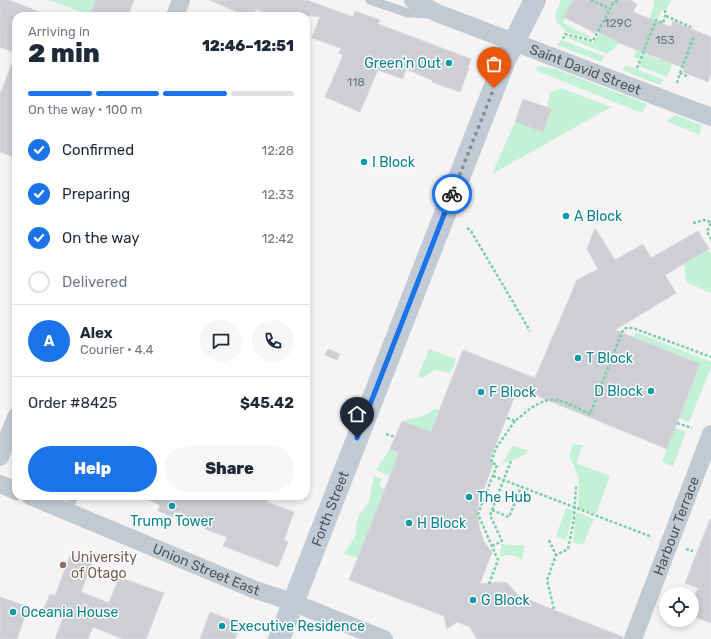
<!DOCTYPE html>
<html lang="en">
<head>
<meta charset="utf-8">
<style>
	body { margin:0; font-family:Rubik,sans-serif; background:#f6f6f7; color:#1f2937; height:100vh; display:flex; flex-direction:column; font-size:15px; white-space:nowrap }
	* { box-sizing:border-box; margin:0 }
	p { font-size:13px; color:#747a83 }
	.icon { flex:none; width:22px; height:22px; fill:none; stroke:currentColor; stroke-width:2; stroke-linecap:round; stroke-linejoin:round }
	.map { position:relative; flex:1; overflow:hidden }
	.side { position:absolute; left:12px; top:12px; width:298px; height:488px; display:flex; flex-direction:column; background:#fff; border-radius:12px; box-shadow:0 2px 6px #0003 }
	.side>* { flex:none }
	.tools { position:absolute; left:659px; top:587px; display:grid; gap:8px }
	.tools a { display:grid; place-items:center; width:40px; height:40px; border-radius:50%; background:#fff; box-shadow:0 2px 6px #0003; font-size:20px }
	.pin { position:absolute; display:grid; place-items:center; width:34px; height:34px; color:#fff; margin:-41px -17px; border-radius:50% 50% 50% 0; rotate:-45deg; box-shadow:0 0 4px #0007 }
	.pin .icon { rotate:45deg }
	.courier { position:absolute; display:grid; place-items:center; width:40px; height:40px; margin:-20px; border:3px solid #1a73e8; border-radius:50%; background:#fff; color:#222; box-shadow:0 1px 5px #0007 }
	.head em { font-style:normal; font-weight:800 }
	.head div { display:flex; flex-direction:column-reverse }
	.head { display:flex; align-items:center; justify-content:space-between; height:68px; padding:0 16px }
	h1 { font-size:26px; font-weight:800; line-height:30px }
	.bar { display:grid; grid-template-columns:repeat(4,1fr); gap:6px 4px; align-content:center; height:48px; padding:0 16px }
	.bar i { height:5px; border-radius:3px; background:#e0e1e3 }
	.bar .on { background:#1a73e8 }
	.bar p { grid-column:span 4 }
	.line { display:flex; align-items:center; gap:10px; padding:0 16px; border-top:1px solid #e0e1e3 }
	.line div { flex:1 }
	.round { display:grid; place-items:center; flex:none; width:42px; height:42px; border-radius:21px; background:#f6f6f7 }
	ol { padding:0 16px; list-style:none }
	li { display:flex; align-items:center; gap:12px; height:44px }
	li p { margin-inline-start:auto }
	li .icon { padding:4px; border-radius:50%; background:#1a73e8; color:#fff; stroke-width:4 }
	li:last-child { color:#747a83 }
	li i { width:22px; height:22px; border:2px solid #e0e1e3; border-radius:50% }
	.action { display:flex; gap:8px; margin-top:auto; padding:8px 16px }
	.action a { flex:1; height:46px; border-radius:24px; background:#1a73e8; color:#fff; font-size:16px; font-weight:800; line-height:46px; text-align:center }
	.action a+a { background:#f6f6f7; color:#1f2937 }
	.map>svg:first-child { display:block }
</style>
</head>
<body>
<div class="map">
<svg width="711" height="639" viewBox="0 0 711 639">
	<rect width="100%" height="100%" fill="#f5f3f3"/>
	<path fill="#c3f1d5" d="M48,0H96L90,15Z
		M561,0H573L563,23L591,37L590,39L564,31V29L557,23L555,15Z
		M654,0H672L666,10L663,8L658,19L655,18L639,59L634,57L654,6Z
		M600,33L620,43L607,54L568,38L566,36L593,43Z
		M561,40L604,56L602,62L557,45Z
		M643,53L659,60L660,58L674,60L667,77L639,66Z
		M626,65L664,80L660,85L622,70Z
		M538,66L556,69L647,104L642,113L535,70Z
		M561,88L611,107L492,174L515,122L543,132L552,110L547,108L550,93Z
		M675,115L701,125L700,135L666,121Z
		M708,250L711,255V293L686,282L684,264Z
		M638,333L711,362V367L689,422L679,418L700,364L633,337L635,334Z
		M429,349L456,359L451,373L435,370L422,378L418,376Z
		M434,409L439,410L431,432L402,421L425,415Z
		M675,428L686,432L673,466L662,462Z
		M573,444L583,445L576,463L610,476L596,514L578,508L579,478L569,455Z
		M512,446L528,450L525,455L502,464Z
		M390,449L399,453L390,476L376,470Z
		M374,476L382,479L379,486L385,489L358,558L344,554L356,535V524L359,515L369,502Z
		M566,508L574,511L566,540L556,536Z
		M576,512L594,519L583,545L573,542Z
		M501,544L525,546L522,559C514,555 508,554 500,557Z"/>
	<path fill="#cdcfd5" stroke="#d7d9de" d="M0,0H9L47,15L16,16V53L0,47Z
		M96,0H134L128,16H90Z
		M209,0H307L353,17L355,11L380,20L378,24L471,59L468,68H469L460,92L432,82V80L406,69L403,79L378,70L360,112L325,97L343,55L339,53L341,48L312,38L320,16H272L256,9L253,16H247Z
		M573,0H630L637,4L633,12L671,27L673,21L711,37V74L708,82L683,72L684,68L622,44L596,31L595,33L564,17Z
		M15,56L16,146L12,156L0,152V94Z
		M523,99L552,109L543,132L515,122Z
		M595,228L615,260L643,244L651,258L698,231L709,249L665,275L676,293L615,330L700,364L667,449L518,388L489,462L493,464L479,502L477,514L480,529L484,542L492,552L480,584L501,582L507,583L519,596L623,637V639H477L470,627L457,622L447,629L444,616L349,580L399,453L390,449L402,421L431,432L463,350L535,378L577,280L598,269L587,249Z
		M328,349L340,354L337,360L325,355Z
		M140,496H270L267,502L294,512L284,540L288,542L278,567L223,546L227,537L205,529L208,524L175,511L173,517L158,511L160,505Z
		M710,519H711V623L692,616V602L698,588L685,583Z
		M70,556L92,563L81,592L109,603L119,577L164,593L146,639H123L93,627L88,639H55L64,616L44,609L50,594L55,596Z
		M0,597L28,607L17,639H0Z
		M210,612L241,624L235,639H200Z"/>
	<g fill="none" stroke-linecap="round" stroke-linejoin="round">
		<path stroke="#7ad0a6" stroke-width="2.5" stroke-dasharray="3 2" stroke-linecap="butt" d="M591,0L610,9L613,3L620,0
			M666,16L691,27
			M563,39L565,34L593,41L610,9
			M637,68L656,20L663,23L666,13L663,8
			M680,73L694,36
			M677,83L680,73L689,77
			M693,223L704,220L711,222L707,232L711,239
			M467,228L471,231L530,331
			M507,418L515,421C526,412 540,398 556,400C565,401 581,410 590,414L622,332L626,328H633L711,357
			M677,423L692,428
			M386,434L395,437
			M493,476L652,537
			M492,510L509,517L521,487
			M549,540L556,555
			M492,546L502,541L490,515L511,461
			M686,549L693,551
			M489,584L498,560L478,514L497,465L491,462L496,448L515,421
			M554,609L547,580L556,555L568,549L574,519L576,486"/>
		<path stroke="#c1cad2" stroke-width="9" d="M370,0L408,13L432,14
			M68,511L74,496"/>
		<g stroke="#c1cad2" stroke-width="18">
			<path id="s1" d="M413,0L437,13L711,117"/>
			<path d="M175,16L181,0"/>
			<path d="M0,457L16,417"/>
			<path d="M0,484L16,491"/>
			<path id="s2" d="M30,496L253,589L292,602L384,639"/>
			<path id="s3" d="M633,639L711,434"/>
		</g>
		<path stroke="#c1cbd6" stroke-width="22" id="s4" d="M279,639L505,60L535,0"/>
	</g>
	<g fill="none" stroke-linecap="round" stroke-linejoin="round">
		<path stroke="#868d94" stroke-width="4" stroke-dasharray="0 7.2" d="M452,194L494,88"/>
		<path stroke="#1a73e8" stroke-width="5" d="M357,438L452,194"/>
	</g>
	<g fill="#0f9aa8" stroke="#fff" stroke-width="1.5">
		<circle cx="449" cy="63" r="4"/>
		<circle cx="364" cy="162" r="4"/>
		<circle cx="566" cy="216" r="4"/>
		<circle cx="578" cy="358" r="4"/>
		<circle cx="651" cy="391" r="4"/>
		<circle cx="481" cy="392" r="4"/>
		<circle cx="469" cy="497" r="4"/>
		<circle cx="172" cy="506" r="4"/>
		<circle cx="409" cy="523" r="4"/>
		<circle cx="473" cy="600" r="4"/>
		<circle cx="13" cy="612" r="4"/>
		<circle cx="222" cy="626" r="4"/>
	</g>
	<circle fill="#8d6e63" stroke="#fff" stroke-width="1.5" cx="63" cy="565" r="4"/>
	<g text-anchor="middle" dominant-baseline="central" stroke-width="3" stroke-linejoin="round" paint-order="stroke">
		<g font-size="12" fill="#6b747e">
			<text x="618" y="23">129C</text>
			<text x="665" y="40">153</text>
			<text x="356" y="82">118</text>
		</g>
		<g font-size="14" fill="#0d838f" stroke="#fff" text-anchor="start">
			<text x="441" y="63" text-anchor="end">Green'n Out</text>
			<text x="372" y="162">I Block</text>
			<text x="574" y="216">A Block</text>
			<text x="586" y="358">T Block</text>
			<text x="643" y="391" text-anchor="end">D Block</text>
			<text x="489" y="392">F Block</text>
			<text x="477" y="497">The Hub</text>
			<text x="172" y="521" text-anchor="middle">Trump Tower</text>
			<text x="417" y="523">H Block</text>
			<text x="481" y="600">G Block</text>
			<text x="21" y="612">Oceania House</text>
			<text x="230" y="626">Executive Residence</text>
		</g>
		<g font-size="14" fill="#4a5661" stroke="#fff">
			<text stroke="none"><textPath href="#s1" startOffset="186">Saint David Street</textPath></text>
			<text stroke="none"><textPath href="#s4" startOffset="140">Forth Street</textPath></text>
			<text stroke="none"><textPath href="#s3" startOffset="121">Harbour Terrace</textPath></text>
			<text stroke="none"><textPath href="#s2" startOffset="191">Union Street East</textPath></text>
		</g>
		<g font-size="14" fill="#785e54" stroke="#fff" text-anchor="start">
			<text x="71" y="557">University<tspan x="71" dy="16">of Otago</tspan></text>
		</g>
	</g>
</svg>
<div class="tools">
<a><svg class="icon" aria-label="locate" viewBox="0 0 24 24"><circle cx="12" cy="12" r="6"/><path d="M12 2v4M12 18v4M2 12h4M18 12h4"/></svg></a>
</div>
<div class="pin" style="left:494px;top:88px;background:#ea580c"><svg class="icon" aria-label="bag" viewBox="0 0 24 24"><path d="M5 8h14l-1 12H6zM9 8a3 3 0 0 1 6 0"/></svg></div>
<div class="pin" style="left:357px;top:438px;background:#1f2937"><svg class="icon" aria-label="home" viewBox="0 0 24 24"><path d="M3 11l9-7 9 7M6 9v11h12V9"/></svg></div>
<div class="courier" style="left:452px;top:194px"><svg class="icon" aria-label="bike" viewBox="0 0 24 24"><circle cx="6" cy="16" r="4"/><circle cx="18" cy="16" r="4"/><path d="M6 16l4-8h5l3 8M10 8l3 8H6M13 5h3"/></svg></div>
<section class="side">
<div class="head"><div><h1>2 min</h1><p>Arriving in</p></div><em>12:46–12:51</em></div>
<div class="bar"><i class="on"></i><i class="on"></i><i class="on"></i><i></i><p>On the way · 100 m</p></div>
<ol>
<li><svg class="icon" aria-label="check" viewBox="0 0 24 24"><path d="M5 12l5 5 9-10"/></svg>Confirmed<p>12:28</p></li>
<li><svg class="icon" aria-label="check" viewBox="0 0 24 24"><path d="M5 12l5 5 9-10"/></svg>Preparing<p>12:33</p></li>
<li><svg class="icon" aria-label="check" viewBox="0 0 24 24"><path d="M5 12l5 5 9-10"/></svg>On the way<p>12:42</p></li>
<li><i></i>Delivered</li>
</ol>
<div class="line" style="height:72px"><b class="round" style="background:#1a73e8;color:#fff">A</b><div><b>Alex</b><p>Courier · 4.4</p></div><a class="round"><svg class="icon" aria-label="chat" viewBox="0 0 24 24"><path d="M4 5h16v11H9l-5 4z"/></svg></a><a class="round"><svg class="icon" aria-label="phone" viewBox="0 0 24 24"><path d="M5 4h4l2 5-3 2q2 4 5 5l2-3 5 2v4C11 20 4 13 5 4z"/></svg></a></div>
<div class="line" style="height:52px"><div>Order #8425</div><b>$45.42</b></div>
<div class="action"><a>Help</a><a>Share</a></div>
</section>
</div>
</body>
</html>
